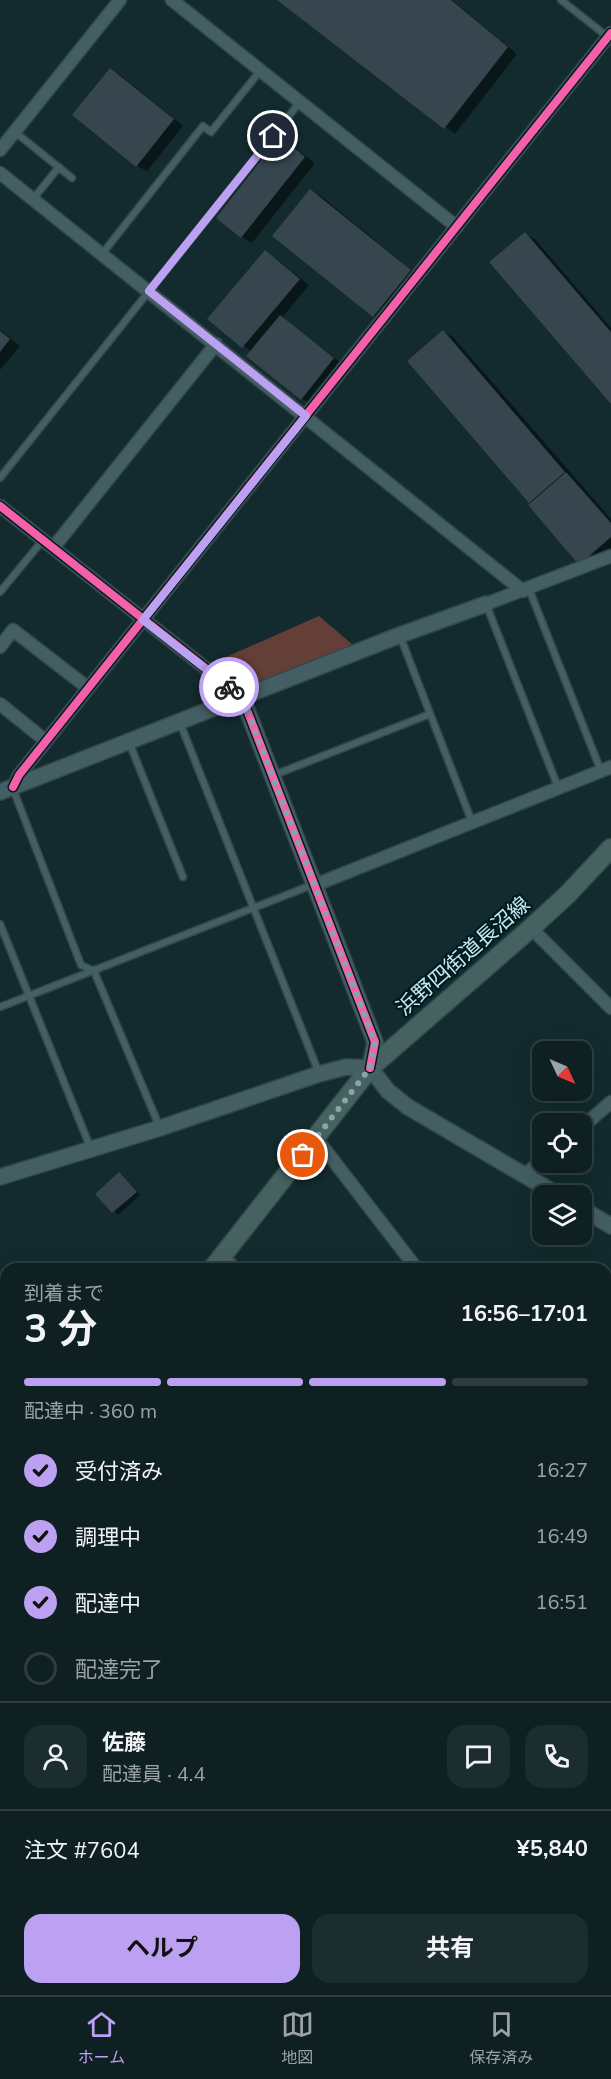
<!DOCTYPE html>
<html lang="ja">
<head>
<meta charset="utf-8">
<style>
	body { margin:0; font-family:"Nunito Sans","Noto Sans JP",sans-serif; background:#1c2d2f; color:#f1f3f6; height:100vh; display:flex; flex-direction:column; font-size:22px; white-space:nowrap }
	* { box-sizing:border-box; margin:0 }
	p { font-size:20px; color:#9ba3a5 }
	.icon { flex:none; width:33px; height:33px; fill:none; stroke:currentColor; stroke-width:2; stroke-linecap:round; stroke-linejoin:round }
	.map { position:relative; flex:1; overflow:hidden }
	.side { position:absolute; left:0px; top:1263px; width:612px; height:732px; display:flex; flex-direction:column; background:#0e2022; border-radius:18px 18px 0 0; box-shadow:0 6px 24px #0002,0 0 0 2px #2e3e40 }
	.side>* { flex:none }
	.needle { width:39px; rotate:134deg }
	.tools { position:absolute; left:532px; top:1041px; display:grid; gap:12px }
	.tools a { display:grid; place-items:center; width:60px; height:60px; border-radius:12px; background:#0e2022; box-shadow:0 6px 24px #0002,0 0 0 2px #2e3e40; font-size:30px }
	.pin { position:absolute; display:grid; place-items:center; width:51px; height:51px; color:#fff; margin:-26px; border:3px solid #fff; border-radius:50%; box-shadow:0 2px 6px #0007 }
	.courier { position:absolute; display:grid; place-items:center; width:60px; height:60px; margin:-30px; border:4px solid #bca0f2; border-radius:50%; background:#fff; color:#222; box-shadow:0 2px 8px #0007 }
	.headline em { font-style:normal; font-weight:700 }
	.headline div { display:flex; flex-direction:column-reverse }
	.headline { display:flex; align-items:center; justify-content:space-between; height:102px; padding:0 24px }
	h1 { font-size:39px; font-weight:700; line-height:45px }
	.bar { display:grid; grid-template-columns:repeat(4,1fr); gap:9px 6px; align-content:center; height:72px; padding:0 24px }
	.bar i { height:8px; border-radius:4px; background:#2e3e40 }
	.bar .on { background:#bca0f2 }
	.bar p { grid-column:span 4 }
	.line { display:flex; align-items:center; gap:15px; padding:0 24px; border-top:2px solid #2e3e40 }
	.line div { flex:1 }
	.round { display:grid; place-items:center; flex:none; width:63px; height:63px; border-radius:18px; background:#1c2d2f }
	ol { padding:0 24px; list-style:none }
	li { display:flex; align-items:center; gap:18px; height:66px }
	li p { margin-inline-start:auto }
	li .icon { padding:6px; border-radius:50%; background:#bca0f2; color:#111; stroke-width:4 }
	li:last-child { color:#9ba3a5 }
	li i { width:33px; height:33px; border:3px solid #2e3e40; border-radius:50% }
	.action { display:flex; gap:12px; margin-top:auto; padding:12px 24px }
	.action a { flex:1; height:69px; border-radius:18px; background:#bca0f2; color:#111; font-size:24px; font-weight:700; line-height:69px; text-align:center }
	.action a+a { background:#1c2d2f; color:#f1f3f6 }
	.dock { display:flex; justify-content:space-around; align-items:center; height:84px; border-top:2px solid #2e3e40; background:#0e2022; font-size:16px; color:#9ba3a5 }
	.dock a { display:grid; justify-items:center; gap:3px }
	.dock .on { color:#bca0f2 }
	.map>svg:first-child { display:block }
</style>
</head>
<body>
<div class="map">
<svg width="611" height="1995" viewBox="0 0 611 1995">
	<rect width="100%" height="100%" fill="#132b2e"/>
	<path fill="#643f38" d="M319,616L353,645L257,685L247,683L215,662Z"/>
	<path fill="#0007" d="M280,0H452L517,54L455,134Z
		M110,70L120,75L183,126L147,171L137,166Z
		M281,138L315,163L252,243L242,237Z
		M311,191L321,196L420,277L384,322L374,316Z
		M525,234L535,239L611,328V401Z
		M265,252L275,258L309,285L282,318L344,365L312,404L302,399L252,352L210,319Z
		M0,330L20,346L0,370Z
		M443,332L453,337L611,519V552L590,570L530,501Z
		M120,1174L140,1195L118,1215L97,1194Z
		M611,1680V1705L606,1706V1682Z
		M611,1730V1758L606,1760V1731Z"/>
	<path fill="#36454e" d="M277,0H451L508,47L444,129Z
		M110,68L174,119L136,167L72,115Z
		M280,136L305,157L241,238L216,218Z
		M310,189L411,270L373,317L272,236Z
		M525,232L611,332V404L489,262Z
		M265,250L300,279L242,348L207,319Z
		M280,315L334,358L301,400L246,356Z
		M443,330L565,472L529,503L407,361Z
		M0,331L10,339L0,352Z
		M566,472L611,523V537L579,565L528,505Z
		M119,1172L137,1192L112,1213L95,1194Z
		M6,1290V1349L0,1341V1295Z
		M611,1679V1699L606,1700V1680Z
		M611,1728V1752L606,1753V1730Z"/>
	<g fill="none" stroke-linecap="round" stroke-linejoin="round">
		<g stroke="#33474a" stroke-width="9">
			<path id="service" d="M561,0L608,37
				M15,132L72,178
				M33,199L59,167
				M102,254L203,126L211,132L260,71
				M0,478L300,102
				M529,589L601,771
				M0,592L43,540
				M486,604L558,787
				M400,636L472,822
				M180,723L319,1073
				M129,742L183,877
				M274,775L430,714
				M13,789L81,965L94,971L160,1128
				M0,924L91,1149
				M0,1007L312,885
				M224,1254L240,1269"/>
		</g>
		<g stroke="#33474a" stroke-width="15">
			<path id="minor" d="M172,0L457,227
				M0,150L120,0
				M0,173L523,591
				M0,506L242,697
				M53,548L216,344
				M486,604L611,556
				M0,647L13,630L88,688
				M0,704L46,741
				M13,787L19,775L611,33
				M315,885L611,767
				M531,928L611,1008
				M582,1127L611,1102
				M316,1138L417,1269
				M525,1175L543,1159
				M606,1611L611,1610
				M0,1675L6,1682
				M0,1767L6,1765
				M0,1846L6,1842
				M606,1854L611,1853
				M0,1941L6,1948
				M606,1944L611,1942
				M130,1989L131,1995
				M212,1989L215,1995
				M439,1989L441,1995
				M519,1989L521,1995
				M583,1989L586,1995
				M353,1995L384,1989"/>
		</g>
		<g stroke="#33474a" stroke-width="18">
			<path id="tertiary" d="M242,697L375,1042L370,1068
				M0,792L400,635L486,604
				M0,1177L160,1128L319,1074L346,1067L370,1068L388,1091L408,1107L560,1196
				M582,1209L611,1226"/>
		</g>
		<g stroke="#33474a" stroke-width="21">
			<path id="primary" d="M212,1269L370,1068L531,928L568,894L611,848
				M0,1532L6,1524"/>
		</g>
		<use href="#service" stroke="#445f63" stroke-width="6"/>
		<use href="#minor" stroke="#445f63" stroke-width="12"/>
		<use href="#tertiary" stroke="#445f63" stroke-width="15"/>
		<use href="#primary" stroke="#456260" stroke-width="18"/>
		<g stroke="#001a1f" stroke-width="11">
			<path id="cycleway" d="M0,506L242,697L375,1042L370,1068
				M13,787L19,775L611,33"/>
		</g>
		<use href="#cycleway" stroke="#f560ab" stroke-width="8"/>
	</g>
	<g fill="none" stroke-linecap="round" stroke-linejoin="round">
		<path stroke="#87a6ac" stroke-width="6" stroke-dasharray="0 10.8" d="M229,687L242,697L375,1042L370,1068L303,1155"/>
		<path stroke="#bca0f2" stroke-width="8" d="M229,687L143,620L306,416L149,291L273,136"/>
	</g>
	<g text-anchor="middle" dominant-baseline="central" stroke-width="4.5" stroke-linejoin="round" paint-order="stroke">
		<g font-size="21" fill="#c5e9f0" stroke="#001a1f">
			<text transform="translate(463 956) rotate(-41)">浜野四街道長沼線</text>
		</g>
	</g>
</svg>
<div class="tools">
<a><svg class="needle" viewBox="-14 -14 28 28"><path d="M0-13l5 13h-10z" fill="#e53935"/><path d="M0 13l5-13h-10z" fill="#9ba3a5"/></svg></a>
<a><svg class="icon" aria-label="locate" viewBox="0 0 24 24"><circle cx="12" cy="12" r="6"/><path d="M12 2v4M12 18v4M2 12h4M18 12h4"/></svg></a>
<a><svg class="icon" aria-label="layers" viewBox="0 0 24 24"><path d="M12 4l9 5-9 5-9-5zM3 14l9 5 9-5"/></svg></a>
</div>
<div class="pin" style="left:303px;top:1155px;background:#ea580c"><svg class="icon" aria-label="bag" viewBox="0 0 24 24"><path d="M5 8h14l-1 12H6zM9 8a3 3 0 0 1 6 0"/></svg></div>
<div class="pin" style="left:273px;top:136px;background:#1f2937"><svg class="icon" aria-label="home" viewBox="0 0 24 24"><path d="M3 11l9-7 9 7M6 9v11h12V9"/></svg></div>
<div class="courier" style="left:229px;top:687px"><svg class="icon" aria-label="bike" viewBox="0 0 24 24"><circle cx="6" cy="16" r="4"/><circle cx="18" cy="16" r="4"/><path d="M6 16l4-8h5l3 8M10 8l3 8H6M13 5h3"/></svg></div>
<section class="side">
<div class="headline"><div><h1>3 分</h1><p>到着まで</p></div><em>16:56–17:01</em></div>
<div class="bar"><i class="on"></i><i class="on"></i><i class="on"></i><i></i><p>配達中 · 360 m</p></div>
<ol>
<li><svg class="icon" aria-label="check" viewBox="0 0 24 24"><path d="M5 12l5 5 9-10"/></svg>受付済み<p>16:27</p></li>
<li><svg class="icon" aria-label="check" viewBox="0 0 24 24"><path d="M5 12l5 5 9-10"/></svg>調理中<p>16:49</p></li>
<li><svg class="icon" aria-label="check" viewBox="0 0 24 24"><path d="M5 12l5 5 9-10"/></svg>配達中<p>16:51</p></li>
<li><i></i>配達完了</li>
</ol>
<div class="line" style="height:108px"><a class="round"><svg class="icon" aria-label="person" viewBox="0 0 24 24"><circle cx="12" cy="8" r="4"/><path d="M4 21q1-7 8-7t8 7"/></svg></a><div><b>佐藤</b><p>配達員 · 4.4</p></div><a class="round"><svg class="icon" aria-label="chat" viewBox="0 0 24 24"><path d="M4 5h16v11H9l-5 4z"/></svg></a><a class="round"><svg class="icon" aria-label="phone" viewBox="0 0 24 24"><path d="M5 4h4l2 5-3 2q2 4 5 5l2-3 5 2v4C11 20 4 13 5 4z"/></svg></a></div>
<div class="line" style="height:78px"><div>注文 #7604</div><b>¥5,840</b></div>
<div class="action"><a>ヘルプ</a><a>共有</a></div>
</section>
</div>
<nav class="dock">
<a class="on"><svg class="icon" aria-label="home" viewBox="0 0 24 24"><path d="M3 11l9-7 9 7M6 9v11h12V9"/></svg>ホーム</a>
<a><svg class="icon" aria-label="map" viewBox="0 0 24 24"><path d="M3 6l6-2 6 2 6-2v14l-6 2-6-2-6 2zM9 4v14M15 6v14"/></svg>地図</a>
<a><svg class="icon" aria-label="saved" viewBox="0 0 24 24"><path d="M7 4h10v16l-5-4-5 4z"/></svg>保存済み</a>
</nav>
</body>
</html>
